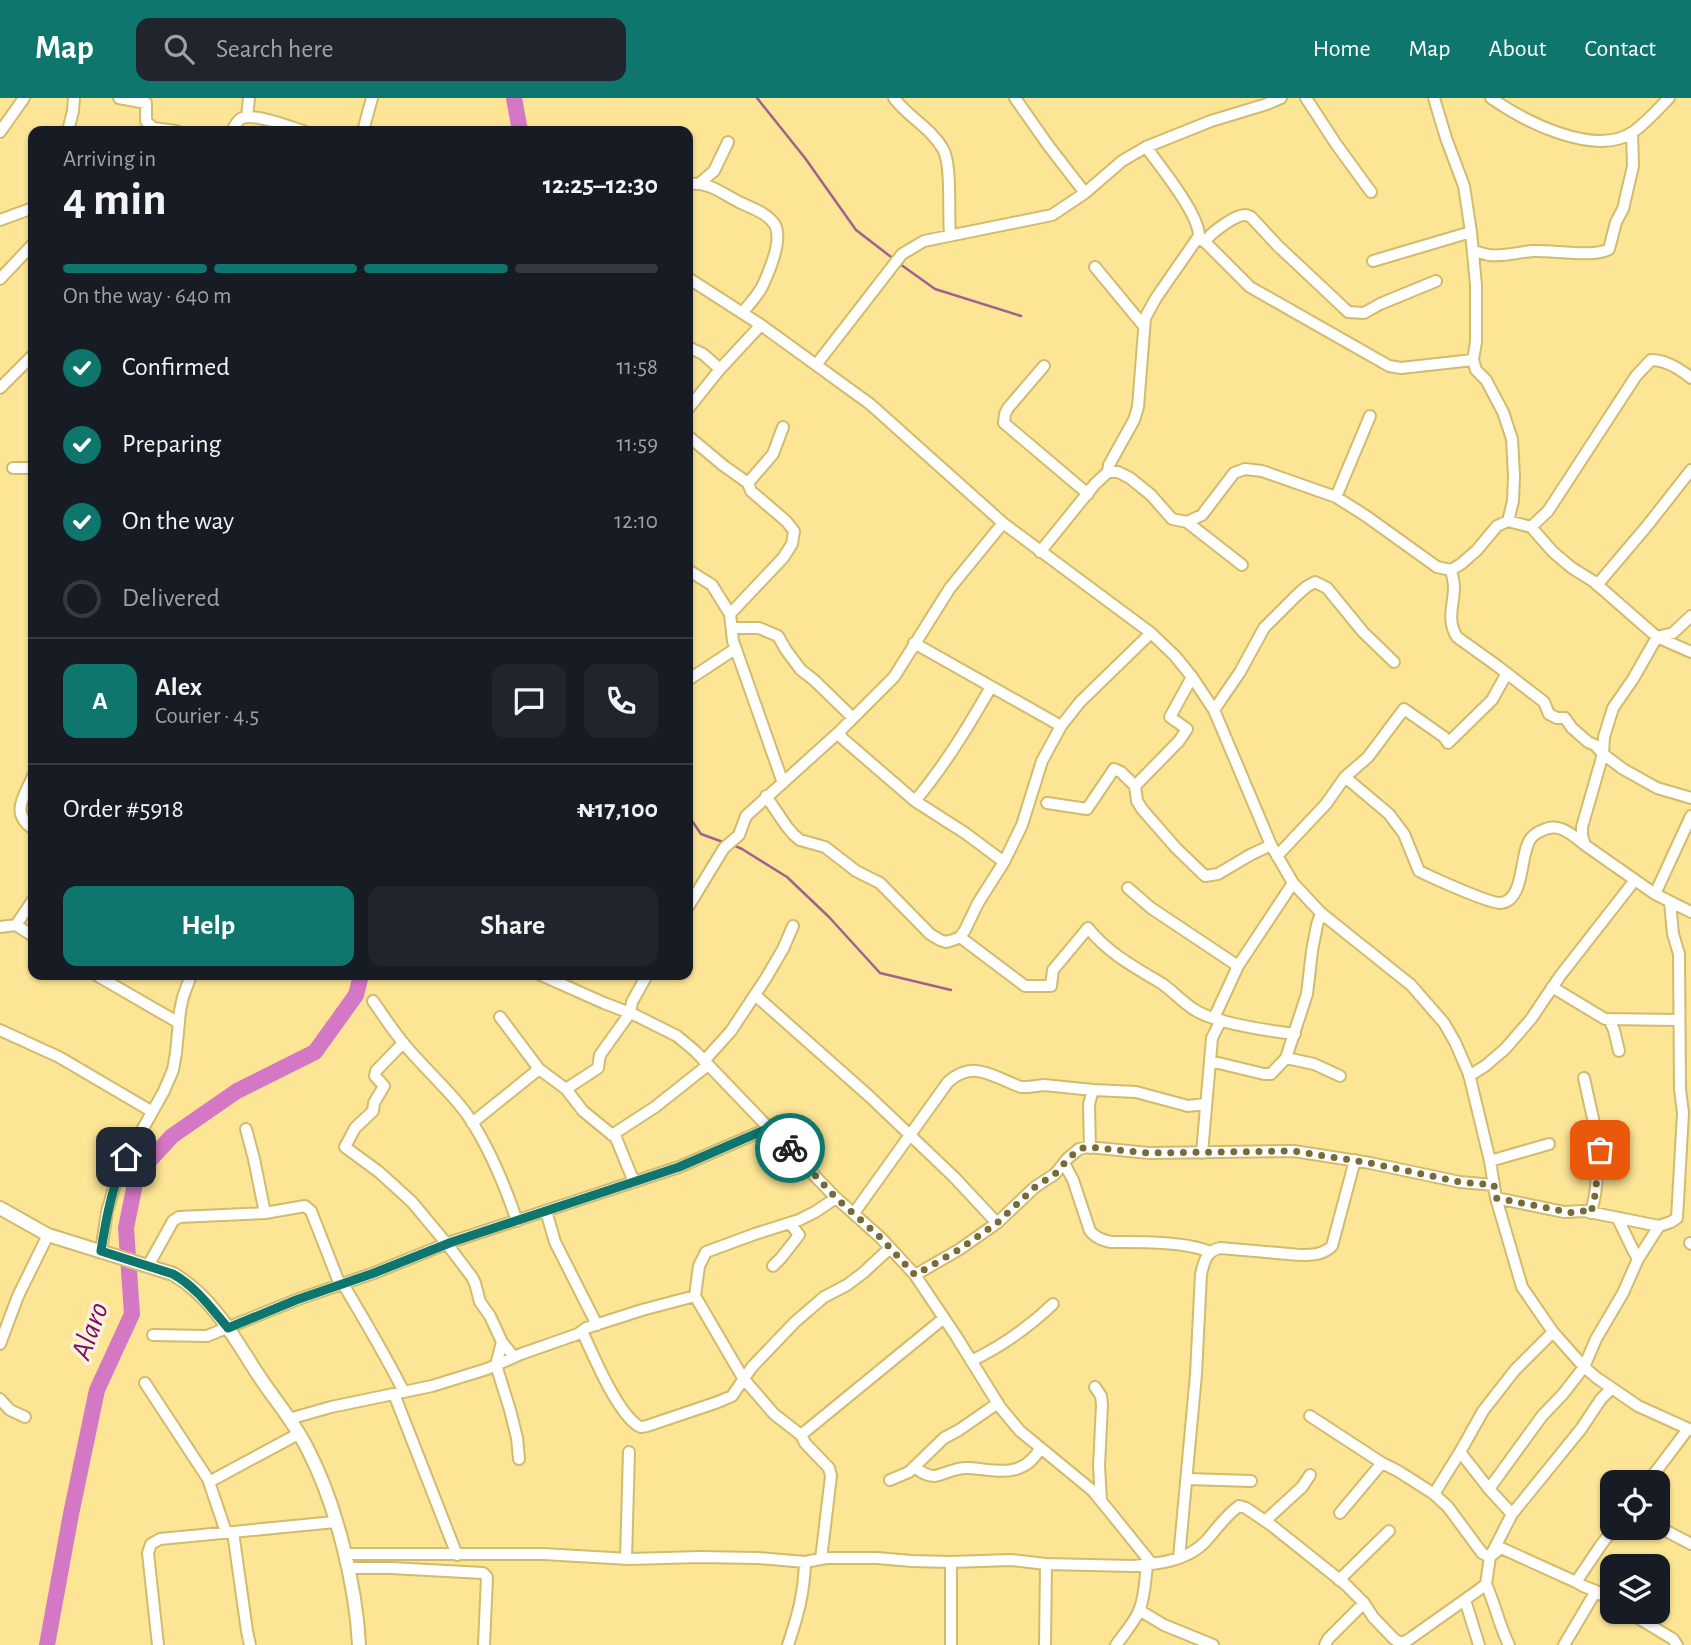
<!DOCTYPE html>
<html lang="en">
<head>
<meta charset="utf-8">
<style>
	body { margin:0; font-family:"Alegreya Sans",sans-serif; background:#20242c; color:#f1f3f6; height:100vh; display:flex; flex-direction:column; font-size:26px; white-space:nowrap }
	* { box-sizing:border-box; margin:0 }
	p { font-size:23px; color:#9ea1a6 }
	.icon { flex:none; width:38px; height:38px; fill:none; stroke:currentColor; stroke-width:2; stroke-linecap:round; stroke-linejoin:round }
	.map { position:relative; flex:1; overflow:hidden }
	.side { position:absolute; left:28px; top:28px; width:665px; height:854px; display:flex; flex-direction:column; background:#171b24; border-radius:14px; box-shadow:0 2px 5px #0004 }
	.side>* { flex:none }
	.fabs { position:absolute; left:1600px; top:1372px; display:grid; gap:14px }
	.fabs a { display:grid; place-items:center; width:70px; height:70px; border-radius:14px; background:#171b24; box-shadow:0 2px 5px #0004; font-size:35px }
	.pin { position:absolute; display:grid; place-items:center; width:60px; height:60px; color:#fff; margin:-30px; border-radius:14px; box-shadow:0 4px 10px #0006 }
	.courier { position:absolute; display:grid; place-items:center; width:70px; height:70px; margin:-35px; border:5px solid #0f766e; border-radius:50%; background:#fff; color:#222; box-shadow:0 2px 9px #0007 }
	.summary em { font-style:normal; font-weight:600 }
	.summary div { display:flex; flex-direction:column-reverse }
	.summary { display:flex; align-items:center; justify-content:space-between; height:119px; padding:0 35px }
	h1 { font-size:46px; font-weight:600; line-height:52px }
	.bar { display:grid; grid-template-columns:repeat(4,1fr); gap:10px 7px; align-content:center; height:84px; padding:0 35px }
	.bar i { height:9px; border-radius:5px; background:#363941 }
	.bar .selected { background:#0f766e }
	.bar p { grid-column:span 4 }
	.line { display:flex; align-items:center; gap:18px; padding:0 35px; border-top:2px solid #363941 }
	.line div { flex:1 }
	.round { display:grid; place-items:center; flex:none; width:74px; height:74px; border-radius:14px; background:#20242c }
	ol { padding:0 35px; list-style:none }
	li { display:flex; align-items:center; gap:21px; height:77px }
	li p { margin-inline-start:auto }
	li .icon { padding:7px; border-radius:50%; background:#0f766e; color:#fff; stroke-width:4 }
	li:last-child { color:#9ea1a6 }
	li i { width:38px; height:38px; border:4px solid #363941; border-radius:50% }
	.action { display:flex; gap:14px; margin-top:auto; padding:14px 35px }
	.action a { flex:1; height:80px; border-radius:14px; background:#0f766e; color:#fff; font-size:28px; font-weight:600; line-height:80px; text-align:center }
	.action a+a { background:#20242c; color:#f1f3f6 }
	header { display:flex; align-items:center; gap:42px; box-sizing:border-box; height:98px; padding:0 35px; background:#0f766e; color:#fff }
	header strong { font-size:33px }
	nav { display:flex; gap:38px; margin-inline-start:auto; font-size:24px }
	.search { width:490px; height:63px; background:#20242c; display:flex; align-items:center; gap:18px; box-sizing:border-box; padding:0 24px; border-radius:14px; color:#9ea1a6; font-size:26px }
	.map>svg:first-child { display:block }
</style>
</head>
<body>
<header>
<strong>Map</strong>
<div class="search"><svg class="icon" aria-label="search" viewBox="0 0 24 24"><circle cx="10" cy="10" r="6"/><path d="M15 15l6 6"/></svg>Search here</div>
<nav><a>Home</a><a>Map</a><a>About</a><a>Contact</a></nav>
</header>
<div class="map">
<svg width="1691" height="1547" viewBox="0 0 1691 1547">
	<rect width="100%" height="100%" fill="#fde596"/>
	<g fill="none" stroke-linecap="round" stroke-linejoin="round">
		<path stroke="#a3608b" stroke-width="2.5" d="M757,0L805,60L856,132L895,162
			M900,166L935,191L1021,218
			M688,717L701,736L723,744
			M733,747L742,751L787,779L829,819L880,875L951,892
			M48,1545L49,1547"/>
		<path stroke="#d477c4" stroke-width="16" d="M514,0L520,33
			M47,1547L71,1416L97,1292L132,1216L126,1130L137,1076L172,1038L237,993L315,954L356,897L361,877"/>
		<g stroke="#d2bb6c" stroke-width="14">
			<path id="minor" d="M119,0L146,5V23L153,30L176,33
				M894,0C908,19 931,30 943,51C952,66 948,117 950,137
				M1015,0L1048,47L1085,95
				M1306,0L1336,46L1371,94
				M1434,0L1446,40L1464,88L1471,134L1476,187V244L1473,262L1476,272L1486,282L1503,314L1512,341L1514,378L1513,403L1508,423
				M1491,0C1524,23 1595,60 1633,34C1646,25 1658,11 1669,0
				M247,19L249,0
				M68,33L73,13L74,0
				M232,33C235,28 237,22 242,20C254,15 291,29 303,33
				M363,33L372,0
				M0,34L24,0
				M701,84L714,73L728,44
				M689,86C710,84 721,95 739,104C751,110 768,115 775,127C783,142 769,174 762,189C757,198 749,207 742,215
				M0,122L33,110
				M1198,141L1205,144L1250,189L1389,268L1401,270L1473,262
				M1205,144C1210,135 1235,117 1245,117C1248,117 1249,118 1251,119L1278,148L1343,209L1348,214L1364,215L1380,206L1436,183
				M1473,153C1478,154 1484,156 1489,157C1504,159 1518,154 1533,153C1552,152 1595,160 1609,151L1616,124L1623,111L1633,68L1632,35
				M1373,163L1471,134
				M1095,169L1143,227
				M688,180L761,227L870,306L1003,425L1151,535L1175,558L1192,579L1214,612L1271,747L1293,785L1321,815L1411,887L1444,925L1455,944L1469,976L1490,1063L1496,1100L1522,1189L1553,1234L1584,1269L1597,1280L1638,1308L1691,1332
				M0,181L33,146
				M688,249L703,256L720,271
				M816,267L902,156L924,143L1052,117L1085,95L1122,63L1146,49L1211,23L1267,6L1281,0
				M1044,268L1008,310L1005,316L1004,325L1088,396
				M0,290L33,257
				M688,311L720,271L761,227
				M688,338L724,368L748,385L751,393L786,423L794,433L792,446L783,460L730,516
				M13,370H33
				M1108,374L1109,367L1134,322L1138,309L1145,220L1156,200L1199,138C1199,116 1160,68 1146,49
				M748,385L773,356L783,329
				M1336,399L1370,318
				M1187,424L1242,467
				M1531,429L1553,454L1572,470L1593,483L1657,539L1691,554
				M1040,454L1095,386L1108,374H1118L1130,380L1151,397L1172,421L1187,424L1202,417L1234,375L1245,371L1262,373L1336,399L1366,418L1437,469L1451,472L1461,466L1477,452L1497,428L1508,423L1531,429L1548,413L1636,278L1651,262C1666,262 1680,271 1691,280
				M688,472L712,487L730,516L733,543L783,685
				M1451,472C1452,477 1454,483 1454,489C1454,507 1446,522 1457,539L1496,567L1544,604L1549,616L1557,620H1565L1572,630L1588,644L1595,647L1603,656L1623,671L1657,690L1691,700
				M1597,487L1647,428L1691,372
				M1691,518L1673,535L1657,539L1633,581L1613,610L1604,639L1603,656L1582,729V738L1585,747L1655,796L1691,814
				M732,530H759L778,538L786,552L801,572L814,582L853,620
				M914,545L1061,628
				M1192,579L1170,619L1187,631L1179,643L1135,688L1137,703L1142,711L1176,750L1205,778L1218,776L1250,757L1271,747
				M688,582L735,551
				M1214,612L1240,574L1264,530L1296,498L1306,489L1315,484L1327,490L1363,534L1394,564
				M839,634L842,640L915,703L965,735L1004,764
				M33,678C24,699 10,715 33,731
				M1345,679L1389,716L1404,736L1419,773C1431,779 1490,806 1501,805C1526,802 1519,752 1532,739C1532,738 1540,733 1541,733C1558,723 1571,736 1584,746
				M766,698L787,729L794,737L800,742L825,749L856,773L880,785L930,836L940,842L946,844L953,842L960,839L965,832L978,805L1004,764L1022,727L1042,663L1061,628L1080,604L1151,535
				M915,703C945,667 968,629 991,589
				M1047,705L1087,711L1114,671L1121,674L1135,688
				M1277,758L1326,706L1345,679L1368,659L1404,611L1444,639L1448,645L1492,602L1507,575
				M1128,790L1151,810L1238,868
				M1655,796L1691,718
				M688,809L724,750L739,737L746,718L839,634L894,579L950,490L1003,425
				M16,827L33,838
				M0,829L16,827L33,802
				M960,839L1025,888H1051L1053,872L1088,830C1108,855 1134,869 1161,885C1173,893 1182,904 1195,912C1215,925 1270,933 1295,936
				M96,877L179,925
				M541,877L604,905L635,917L677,938L695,953L835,1099L881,1140L915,1177L956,1238L1000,1309L1020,1333L1093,1393L1152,1466
				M1552,889L1605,921L1679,922
				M755,897L869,998L954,1079L997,1125
				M373,903C383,917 393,933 405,947C424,970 448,991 466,1015C489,1048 504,1085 517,1123
				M500,919L539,971
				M1214,920L1238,868L1293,785
				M1609,921L1614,932L1619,953
				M0,932L59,959L151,1013
				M403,945L376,973L375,978L384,988L374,1005L373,1013L355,1030L345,1049L379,1074L412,1104L447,1146L472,1179L475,1185L480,1204L490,1218L502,1244L514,1259
				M1286,960L1314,966L1340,978
				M704,963L731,933L766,880L783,851L793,828
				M1210,963L1264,976H1271L1286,960L1307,896L1312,853L1317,827L1321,815
				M1469,978L1485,968L1505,951L1531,921L1560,878L1635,782
				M1584,980L1600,1052L1595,1097L1591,1115
				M566,991L598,970L600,957L630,915L632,904L647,877
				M472,1025L539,971L566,991L583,1013L616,1040L634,1084
				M246,1031L254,1061L265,1115
				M612,1037L655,1009L708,967
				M1090,1050L1089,1006L1093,992L1136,994L1188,1008L1205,1006
				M1202,1055L1212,940L1221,922
				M1490,1063L1549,1046
				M1064,1065L1073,1082L1090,1133C1096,1140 1102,1142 1111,1144C1138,1144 1186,1143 1210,1154
				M1496,1100L1564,1114L1584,1113L1659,1128L1671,1124L1677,1120L1683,1015L1680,991L1679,856L1673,836L1670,804
				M546,1113L555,1144L597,1227
				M854,1115L948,984C974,961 993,979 1021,989H1028L1044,987L1093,992
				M1690,1145L1691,1146
				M101,1153L107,1114L119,1073L164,993L173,972L176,955L180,913L183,899L191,877
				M1638,1161L1659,1128
				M148,1168L173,1123L179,1119L265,1115L305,1108L311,1113L340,1187
				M773,1168L781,1160L799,1137L790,1125
				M915,1177L960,1151L997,1125L1035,1089L1055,1076L1067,1061L1079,1051L1088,1049L1149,1055L1294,1053L1370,1065L1460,1084L1494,1087
				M343,1186C364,1221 385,1257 404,1294
				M582,1233C593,1257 616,1312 637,1327C641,1330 642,1329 647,1328L718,1304L732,1298L752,1269L795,1224L824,1199L847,1187L863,1175L890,1150
				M153,1237L207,1238L296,1202L374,1175L451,1144L679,1069L769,1030
				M502,1244L496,1267L510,1312L517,1340L519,1361
				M0,1246L18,1198L48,1137
				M971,1263C1000,1249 1029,1229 1053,1206
				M145,1285L208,1381L226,1434
				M1095,1289L1101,1298L1102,1307L1099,1368L1101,1402
				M394,1296L457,1457
				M0,1301L10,1312L25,1319
				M1310,1318L1382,1365
				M289,1321L331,1309L432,1288L487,1271L521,1256L578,1236L586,1230L642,1212L695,1198
				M801,1337L944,1220
				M914,1369C920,1373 926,1378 934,1378C944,1377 953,1370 966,1370C983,1370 1006,1377 1021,1369C1030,1366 1036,1357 1041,1350
				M1188,1381L1251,1383
				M890,1382L909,1374L944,1340L959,1332L998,1305
				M209,1384L298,1336
				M1648,1384L1688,1331
				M1489,1391L1542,1318L1563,1296L1584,1269L1596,1241L1623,1195L1638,1161L1632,1150L1618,1121
				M1340,1415L1382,1365L1398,1373L1434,1396
				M1512,1416L1581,1331L1601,1301L1612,1290
				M1265,1423L1302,1389L1310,1377
				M1657,1428L1691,1446
				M233,1434L247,1533L250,1547
				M345,1456H543L629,1461L700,1459L758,1460L805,1464L826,1460H877L912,1463L951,1464L1011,1462L1046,1466L1133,1468C1157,1466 1187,1463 1205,1444C1216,1432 1225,1418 1239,1408L1246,1410L1271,1427L1345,1486L1364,1505L1373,1519L1394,1541L1401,1545L1408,1542L1480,1491L1486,1486L1490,1459L1512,1416L1489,1391L1460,1354
				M1492,1457L1501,1450L1576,1484L1583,1488L1596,1493L1612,1504
				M1490,1459L1482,1455L1448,1409L1434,1396L1460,1354L1483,1313L1515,1272L1553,1234
				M1179,1460L1196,1276L1201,1176C1204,1164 1206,1153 1220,1150L1300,1157C1312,1157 1323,1157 1332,1148L1355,1062
				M626,1461L629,1354
				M821,1461L831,1378L829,1370L805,1345L801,1337L774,1316L743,1280L695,1198L699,1168L706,1154L755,1136L799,1122L815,1114L836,1100
				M349,1470H391L483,1475L487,1479L484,1547
				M1339,1482L1389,1433
				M1576,1484L1601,1447L1614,1430
				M1486,1486C1495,1506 1499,1527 1509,1547
				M1465,1502L1479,1547
				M1139,1512L1164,1527L1213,1547
				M1628,1514L1673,1541L1677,1547
				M158,1547L148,1455L151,1446L160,1441L335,1424
				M788,1547C798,1517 804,1496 805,1464
				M951,1547V1464
				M1045,1547L1046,1466
				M1116,1547C1124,1536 1133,1526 1139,1513C1145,1499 1145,1482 1147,1467
				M1325,1547L1328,1541L1364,1505
				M1564,1547L1596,1493"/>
		</g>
		<g stroke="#d2bb6c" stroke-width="16">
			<path id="tertiary" d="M0,1110L48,1137L173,1176C210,1197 233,1237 255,1272C272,1299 294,1323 308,1352C336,1406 356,1487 359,1547"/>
		</g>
		<use href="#minor" stroke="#fff" stroke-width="10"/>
		<use href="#tertiary" stroke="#fff" stroke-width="12"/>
	</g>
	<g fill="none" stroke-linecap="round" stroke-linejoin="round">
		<path stroke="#796b38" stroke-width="7" stroke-dasharray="0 12.6" d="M790,1050L836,1100L881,1140L915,1177L960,1151L997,1125L1035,1089L1055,1076L1068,1061L1079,1051L1088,1049L1149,1055L1293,1053L1370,1065L1460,1084L1494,1087L1496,1100L1573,1115L1584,1113L1591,1115L1595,1097L1600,1052"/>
		<path stroke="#0f766e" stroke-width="9" d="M126,1059C112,1088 106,1121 101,1153L173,1176C196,1189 211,1210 228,1230L296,1202L374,1175L452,1144L679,1069L769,1030L790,1050"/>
	</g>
	<g text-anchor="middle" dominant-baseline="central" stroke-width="7" stroke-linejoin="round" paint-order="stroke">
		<g font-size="30" font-style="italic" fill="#7e0572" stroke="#fcf4d5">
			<text transform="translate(90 1233) rotate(-70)">Alaro</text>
		</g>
	</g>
</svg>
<div class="fabs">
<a><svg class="icon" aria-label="locate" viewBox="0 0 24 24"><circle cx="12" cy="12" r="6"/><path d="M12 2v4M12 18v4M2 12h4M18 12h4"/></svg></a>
<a><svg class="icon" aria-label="layers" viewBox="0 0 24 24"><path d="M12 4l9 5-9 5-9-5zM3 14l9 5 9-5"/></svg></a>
</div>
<div class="pin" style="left:1600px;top:1052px;background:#ea580c"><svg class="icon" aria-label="bag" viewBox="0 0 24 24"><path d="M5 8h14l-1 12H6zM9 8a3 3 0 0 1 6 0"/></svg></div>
<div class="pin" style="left:126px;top:1059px;background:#1f2937"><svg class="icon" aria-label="home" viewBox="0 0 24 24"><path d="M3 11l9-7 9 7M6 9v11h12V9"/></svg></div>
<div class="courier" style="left:790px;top:1050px"><svg class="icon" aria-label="bike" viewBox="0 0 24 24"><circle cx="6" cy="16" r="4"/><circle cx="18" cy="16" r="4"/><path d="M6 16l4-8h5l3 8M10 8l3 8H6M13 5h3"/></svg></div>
<section class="side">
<div class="summary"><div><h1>4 min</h1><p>Arriving in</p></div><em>12:25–12:30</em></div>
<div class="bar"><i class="selected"></i><i class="selected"></i><i class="selected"></i><i></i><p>On the way · 640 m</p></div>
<ol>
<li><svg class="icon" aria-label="check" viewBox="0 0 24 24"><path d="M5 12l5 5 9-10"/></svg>Confirmed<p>11:58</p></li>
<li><svg class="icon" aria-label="check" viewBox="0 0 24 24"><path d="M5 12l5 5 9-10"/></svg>Preparing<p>11:59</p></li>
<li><svg class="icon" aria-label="check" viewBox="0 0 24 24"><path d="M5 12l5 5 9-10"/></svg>On the way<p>12:10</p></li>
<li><i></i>Delivered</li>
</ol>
<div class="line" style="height:126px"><b class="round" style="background:#0f766e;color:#fff">A</b><div><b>Alex</b><p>Courier · 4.5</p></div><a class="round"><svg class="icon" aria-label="chat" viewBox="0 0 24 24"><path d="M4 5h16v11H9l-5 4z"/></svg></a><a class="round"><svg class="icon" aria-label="phone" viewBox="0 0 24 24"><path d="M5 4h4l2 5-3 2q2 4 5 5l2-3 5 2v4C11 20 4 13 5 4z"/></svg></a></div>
<div class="line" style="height:91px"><div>Order #5918</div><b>₦17,100</b></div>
<div class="action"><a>Help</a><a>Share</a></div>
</section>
</div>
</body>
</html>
